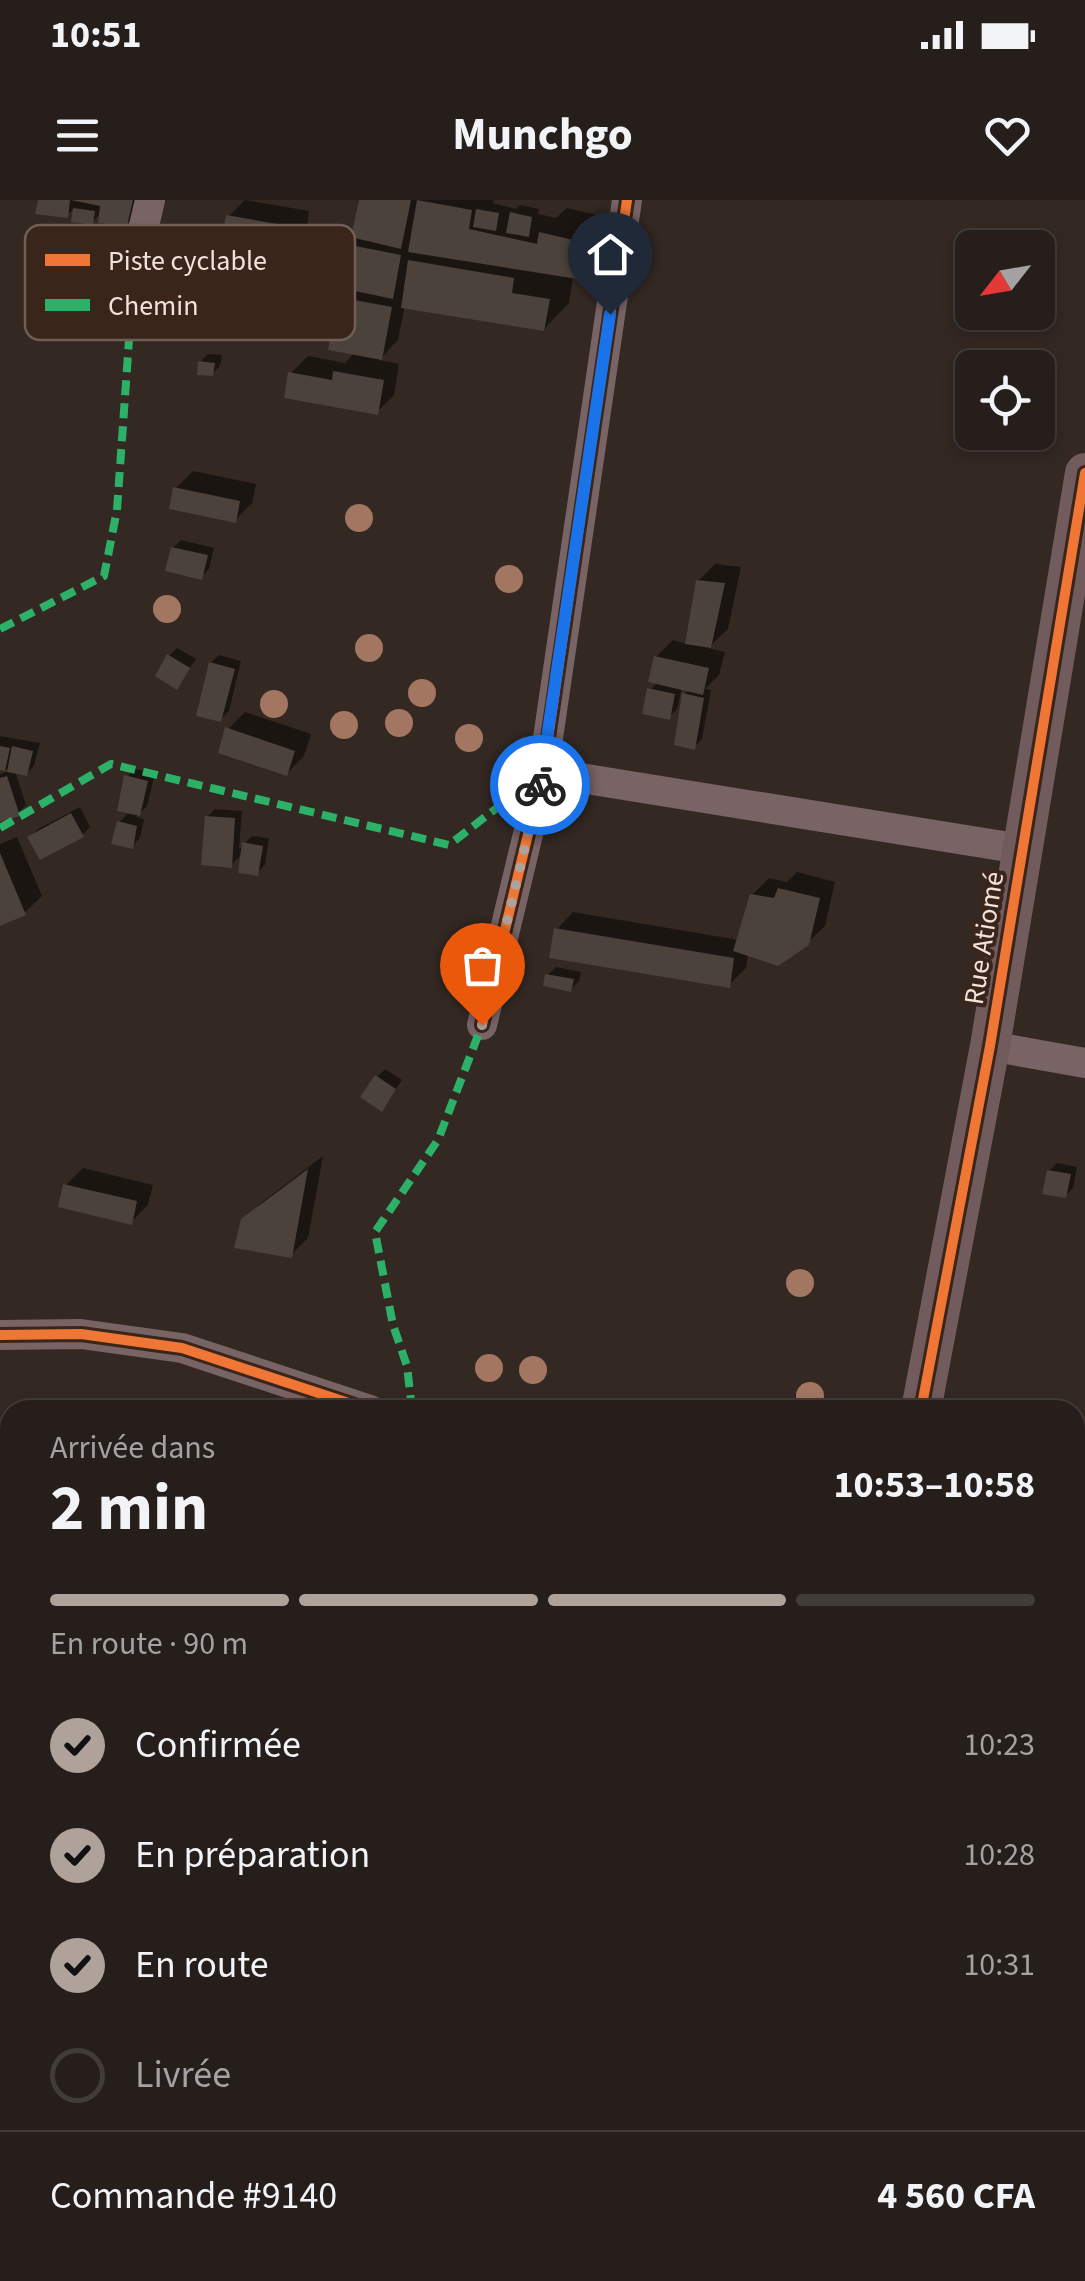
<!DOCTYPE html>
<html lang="fr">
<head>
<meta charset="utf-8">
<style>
	body { margin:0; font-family:"Source Sans 3",sans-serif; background:#2e2723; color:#f1f3f6; height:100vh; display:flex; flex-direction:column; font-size:38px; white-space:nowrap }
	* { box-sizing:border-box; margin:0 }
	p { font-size:32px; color:#a4a2a2 }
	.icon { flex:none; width:55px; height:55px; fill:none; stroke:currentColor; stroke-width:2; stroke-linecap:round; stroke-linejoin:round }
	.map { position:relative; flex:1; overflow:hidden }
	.sheet { position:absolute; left:0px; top:1200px; width:1085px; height:882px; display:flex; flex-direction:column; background:#261e1a; border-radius:30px 30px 0 0; box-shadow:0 5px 15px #0003,0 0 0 2px #423c39 }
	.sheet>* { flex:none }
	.needle { width:65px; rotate:239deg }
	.tools { position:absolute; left:955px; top:30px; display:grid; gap:20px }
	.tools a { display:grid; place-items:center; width:100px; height:100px; border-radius:15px; background:#261e1a; box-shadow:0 5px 15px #0003,0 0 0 2px #423c39; font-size:50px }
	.pin { position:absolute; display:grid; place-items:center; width:85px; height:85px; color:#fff; margin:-102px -42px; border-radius:50% 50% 50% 0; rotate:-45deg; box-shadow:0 0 10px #0007 }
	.pin .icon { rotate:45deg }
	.courier { position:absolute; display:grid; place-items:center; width:100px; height:100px; margin:-50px; border:8px solid #1a73e8; border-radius:50%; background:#fff; color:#222; box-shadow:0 2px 12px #0007 }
	.summary em { font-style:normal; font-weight:700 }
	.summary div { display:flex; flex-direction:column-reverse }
	.summary { display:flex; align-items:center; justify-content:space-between; height:170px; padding:0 50px }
	h1 { font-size:65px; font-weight:700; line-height:75px }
	.bar { display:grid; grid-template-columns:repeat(4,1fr); gap:15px 10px; align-content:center; height:120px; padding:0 50px }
	.bar i { height:12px; border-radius:8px; background:#423c39 }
	.bar .current { background:#aea29b }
	.bar p { grid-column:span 4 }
	.line { display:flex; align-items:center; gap:25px; padding:0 50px; border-top:2px solid #423c39 }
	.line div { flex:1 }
	ol { padding:0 50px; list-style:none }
	li { display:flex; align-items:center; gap:30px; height:110px }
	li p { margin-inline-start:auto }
	li .icon { padding:10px; border-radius:50%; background:#aea29b; color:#111; stroke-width:4 }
	li:last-child { color:#a4a2a2 }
	li i { width:55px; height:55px; border:5px solid #423c39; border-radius:50% }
	.status { display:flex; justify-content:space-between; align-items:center; height:70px; padding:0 50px; background:#261e1a; direction:ltr }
	.status svg { height:28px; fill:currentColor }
	header { display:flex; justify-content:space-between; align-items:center; height:130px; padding:0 50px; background:#261e1a; font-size:45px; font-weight:700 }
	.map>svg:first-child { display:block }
</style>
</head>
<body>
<div class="status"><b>10:51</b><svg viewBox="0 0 49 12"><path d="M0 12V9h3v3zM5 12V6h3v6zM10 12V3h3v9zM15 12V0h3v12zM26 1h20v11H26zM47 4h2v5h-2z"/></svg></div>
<header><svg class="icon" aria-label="menu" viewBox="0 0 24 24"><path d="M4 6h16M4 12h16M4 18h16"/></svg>Munchgo<svg class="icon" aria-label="heart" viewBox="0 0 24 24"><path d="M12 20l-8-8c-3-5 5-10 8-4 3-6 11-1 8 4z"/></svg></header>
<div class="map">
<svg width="1085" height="2081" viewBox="0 0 1085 2081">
	<rect width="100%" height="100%" fill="#332822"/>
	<path fill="#0007" d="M41,0H145L144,7L126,24L102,12L92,22L74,20L76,7L67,15Z
		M245,0L309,11L306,36L298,43L296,58L304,60L301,75L293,83L290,70L278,82L216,51L224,43L228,17Z
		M361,0H494L493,3L516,9L520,5L539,9L538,14L556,18L567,8L619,20L614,54L589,79L573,76L569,103L544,129L405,106L398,140L379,160L399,164L394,195L377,212L291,173L308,156L345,163L355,152L341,98L351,88L347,45L356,36Z
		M208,154L222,155L220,166L212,174L200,162Z
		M193,271L256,284L252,303L235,320L176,288Z
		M181,340L214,348L209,369L201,377L173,348Z
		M715,364L741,367L728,429L708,448L725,452L719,475L705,489L711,490L702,539L694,547L684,495L690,489L682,487L677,509L669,517L650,490L658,482L656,457L673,440L688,444L698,381Z
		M177,448L196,459L177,486L169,456Z
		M219,455L241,461L229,511L221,519L211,463Z
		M245,512L311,534L304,556L287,573L228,529Z
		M0,536L40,543L34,566L26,574L15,571L26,605L18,613L0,619V574L12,570L0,568Z
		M135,569L155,573L147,606L136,617L144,619L140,638L132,646L119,623L130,611L127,577Z
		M80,607L90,627L82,635L30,637L38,629Z
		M215,609L242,611L239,649L252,636L269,638L265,665L257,673L243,653L231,665L207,617Z
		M17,637L42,696L24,713L0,723V644Z
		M797,672L835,682L825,726L807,743L748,754L746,768L729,785L556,730L573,712L739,740L752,695L769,678L787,682Z
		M556,767L581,772L579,781L571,789L548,775Z
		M385,869L402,880L382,909L377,877Z
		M323,956L308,1038L291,1055L243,1021L261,1003Z
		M1057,963L1077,967L1073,988L1065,996L1049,971Z
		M83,968L153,985L148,1005L131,1022L66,985Z
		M62,1198L72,1200L71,1210H54Z
		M10,1280V1362L0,1360V1290Z
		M1081,1477L1084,1478L1085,1547L1075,1545V1483Z
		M1075,1732L1085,1734V1761L1075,1771Z
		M122,2072H178L176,2081H120Z
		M508,2072H534L529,2078Z"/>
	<path fill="#4b423c" d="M38,0H70L68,18L35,14Z
		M71,0H133L127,26L98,23L100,6Z
		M359,0H411L401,49L351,37Z
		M417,0L472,10L469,29L537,44L539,32L595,45L590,81L408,52Z
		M73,8L95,11L93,25L71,22Z
		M476,9L499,13L496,31L473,27Z
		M510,12L532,17L529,37L506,33Z
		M226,15L294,27L289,55L221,43Z
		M345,44L401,55L393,99L336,87Z
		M408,60L514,78L512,93L550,99L544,131L401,108Z
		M338,97L392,107L382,160L328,150Z
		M198,161L215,163L213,176L197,175Z
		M333,171L384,180L378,215L284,198L288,172L332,180Z
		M173,287L240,301L236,323L169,309Z
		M171,347L208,355L202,380L165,371Z
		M696,380L725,383L711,448L685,444Z
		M167,454L190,468L177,490L155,476Z
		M654,456L709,468L703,495L648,482Z
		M209,462L235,469L221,522L196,516Z
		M647,488L675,494L670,520L642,514Z
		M682,493L704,498L695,550L674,545Z
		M225,527L295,551L287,576L218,553Z
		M0,546L10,548L5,571L0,570Z
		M12,546L33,551L27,576L7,572Z
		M124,575L148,581L140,616L117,611Z
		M7,576L20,616L0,622V578Z
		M71,613L84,637L40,660L27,637Z
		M205,616L235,618L232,668L201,665Z
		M117,621L137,626L133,649L111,644Z
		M242,642L263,646L258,676L238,673Z
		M0,653L26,715L0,726Z
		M778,688L820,698L809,745L778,766L733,751L750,694L774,698Z
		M554,728L734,758L730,788L549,758Z
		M545,774L574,779L571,792L543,786Z
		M375,875L396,889L382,912L360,897Z
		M308,969L292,1058L234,1048L241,1019Z
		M1047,970L1071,974L1066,998L1042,994Z
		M63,984L137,1001L132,1025L58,1007Z
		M0,1290L10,1293V1365L0,1362Z
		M1083,1470H1085V1549L1075,1547V1496L1078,1497Z
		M9,1730H10V1774L0,1771Z
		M1083,1791H1085V1831L1077,1829Z
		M119,2072H166L164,2081H117Z"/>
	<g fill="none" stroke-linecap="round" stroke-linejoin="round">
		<path stroke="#786365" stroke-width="30" d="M134,69L150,0
			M543,572L1021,649
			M482,825L543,572L627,0
			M990,846L1085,863
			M0,1135L81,1134L182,1148L370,1210
			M1075,1369L1085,1371
			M0,1645L10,1638
			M300,2081L301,2072"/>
		<path stroke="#715b5d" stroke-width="40" d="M921,1210L990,846L1085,273
			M757,2081L759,2072"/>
		<path stroke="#2db169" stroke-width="8" stroke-dasharray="15 8" stroke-linecap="butt" d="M0,429L104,376L117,310L134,69
			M0,628L111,564L449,645L543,572
			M412,1210L407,1166L393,1125L375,1032L438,940L482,825"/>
		<g stroke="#3a251b" stroke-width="16">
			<path id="cycleway" d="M482,825L543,572L627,0
				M0,1135L81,1134L182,1148L370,1210
				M921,1210L990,846L1085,273"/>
		</g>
		<use href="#cycleway" stroke="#f07635" stroke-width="10"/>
	</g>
	<g fill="#a27661">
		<circle cx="359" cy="318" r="14"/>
		<circle cx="509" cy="379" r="14"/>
		<circle cx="167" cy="409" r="14"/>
		<circle cx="369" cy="448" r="14"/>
		<circle cx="422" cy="493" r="14"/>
		<circle cx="274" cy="504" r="14"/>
		<circle cx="399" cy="523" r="14"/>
		<circle cx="344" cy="525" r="14"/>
		<circle cx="469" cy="538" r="14"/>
		<circle cx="800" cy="1083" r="14"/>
		<circle cx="489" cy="1168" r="14"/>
		<circle cx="533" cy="1170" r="14"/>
		<circle cx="810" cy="1196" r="14"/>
	</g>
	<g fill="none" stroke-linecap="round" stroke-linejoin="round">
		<path stroke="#aea29b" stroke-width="10" stroke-dasharray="0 18" d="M482,825L540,585"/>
		<path stroke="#1a73e8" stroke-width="12" d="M540,585L610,114"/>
	</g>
	<g text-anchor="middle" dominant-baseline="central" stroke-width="8" stroke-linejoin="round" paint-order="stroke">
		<g font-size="28" fill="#f1e3dc" stroke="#3a251b">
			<text transform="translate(984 738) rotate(-81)">Rue Atiomé</text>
		</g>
	</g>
	<rect x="25" y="25" width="330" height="115" rx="15" fill="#3a251b" stroke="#715e55" stroke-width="2.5"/>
	<rect x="45" y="54" width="45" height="12" fill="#f07635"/>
	<rect x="45" y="99" width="45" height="12" fill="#2db169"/>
	<g font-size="28" fill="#f1e3dc">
		<text x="108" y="70">Piste cyclable</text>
		<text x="108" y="115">Chemin</text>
	</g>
</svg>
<div class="tools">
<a><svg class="needle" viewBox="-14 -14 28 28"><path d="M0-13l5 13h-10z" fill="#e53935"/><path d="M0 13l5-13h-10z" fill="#a4a2a2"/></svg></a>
<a><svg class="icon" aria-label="locate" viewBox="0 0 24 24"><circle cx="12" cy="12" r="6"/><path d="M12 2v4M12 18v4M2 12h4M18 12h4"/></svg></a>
</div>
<div class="pin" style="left:482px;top:825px;background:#ea580c"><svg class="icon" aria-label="bag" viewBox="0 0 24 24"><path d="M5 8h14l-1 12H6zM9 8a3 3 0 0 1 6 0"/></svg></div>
<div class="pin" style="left:610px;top:114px;background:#1f2937"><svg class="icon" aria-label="home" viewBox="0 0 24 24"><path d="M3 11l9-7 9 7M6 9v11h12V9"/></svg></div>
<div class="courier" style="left:540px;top:585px"><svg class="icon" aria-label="bike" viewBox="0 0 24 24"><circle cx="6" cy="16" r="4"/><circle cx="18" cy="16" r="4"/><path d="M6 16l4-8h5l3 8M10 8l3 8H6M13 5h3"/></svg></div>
<section class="sheet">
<div class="summary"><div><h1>2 min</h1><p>Arrivée dans</p></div><em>10:53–10:58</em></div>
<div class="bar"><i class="current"></i><i class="current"></i><i class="current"></i><i></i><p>En route · 90 m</p></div>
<ol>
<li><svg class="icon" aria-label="check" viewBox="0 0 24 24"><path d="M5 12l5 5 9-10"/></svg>Confirmée<p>10:23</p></li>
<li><svg class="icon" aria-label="check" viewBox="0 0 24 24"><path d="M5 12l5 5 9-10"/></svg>En préparation<p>10:28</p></li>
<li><svg class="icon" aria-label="check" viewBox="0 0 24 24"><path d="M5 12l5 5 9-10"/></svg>En route<p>10:31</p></li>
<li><i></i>Livrée</li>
</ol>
<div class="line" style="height:130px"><div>Commande #9140</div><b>4 560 CFA</b></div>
</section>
</div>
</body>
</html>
